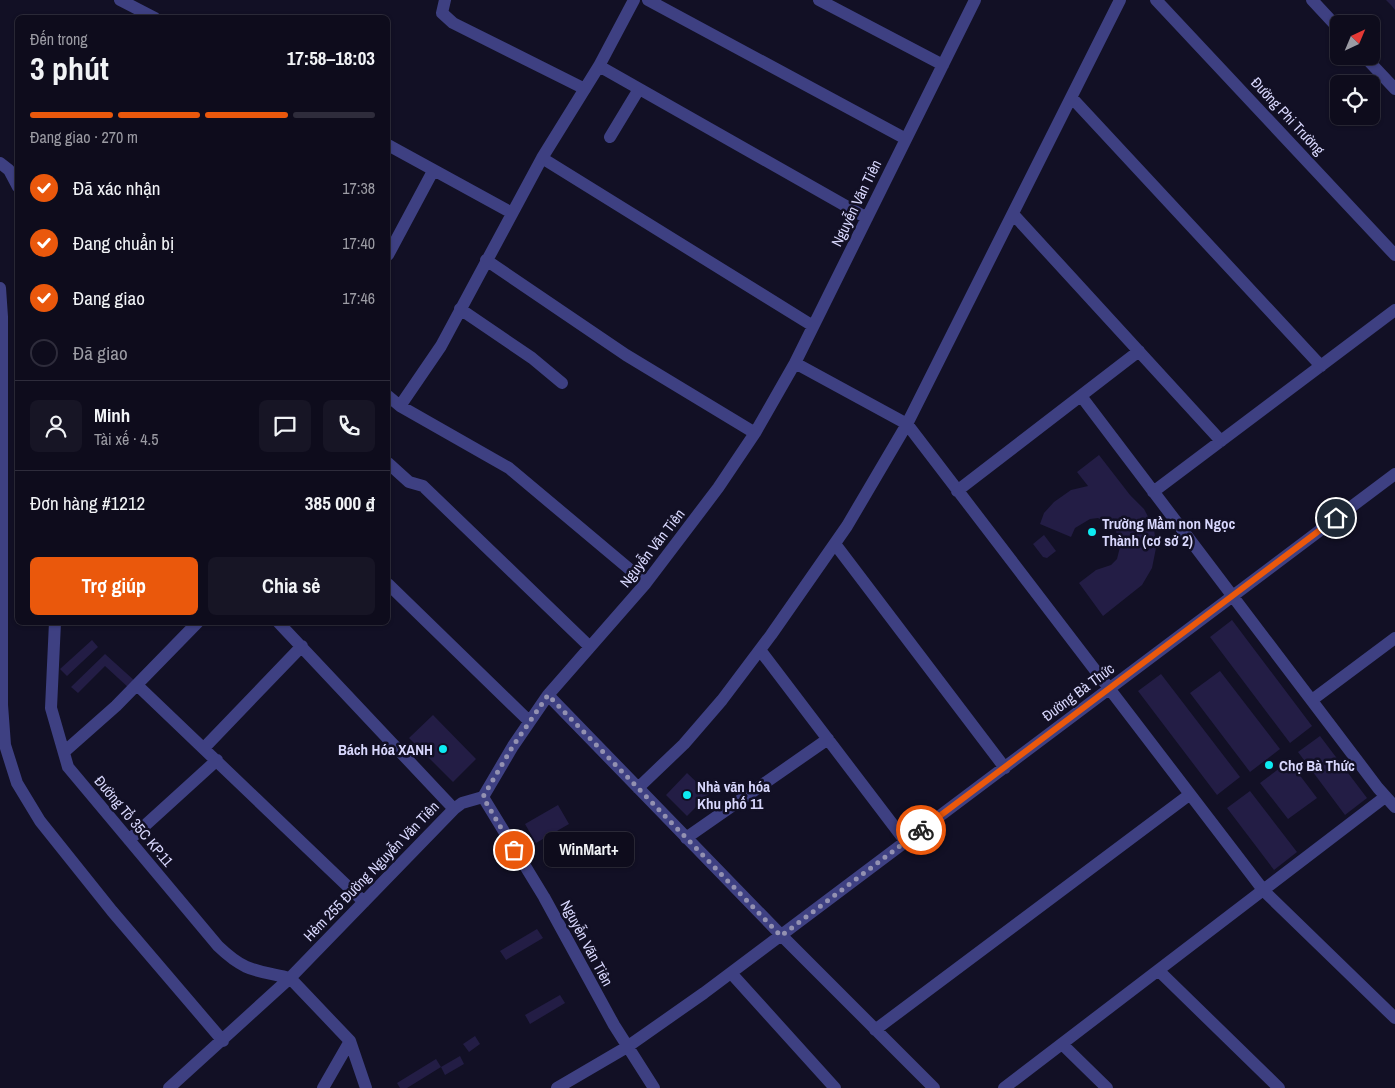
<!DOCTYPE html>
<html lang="vi">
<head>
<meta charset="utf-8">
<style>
	body { margin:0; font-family:"Archivo Narrow",sans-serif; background:#171525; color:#f1f3f6; height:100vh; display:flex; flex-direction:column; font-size:19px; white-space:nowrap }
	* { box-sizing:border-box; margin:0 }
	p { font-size:16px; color:#9b9ba3 }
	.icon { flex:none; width:28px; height:28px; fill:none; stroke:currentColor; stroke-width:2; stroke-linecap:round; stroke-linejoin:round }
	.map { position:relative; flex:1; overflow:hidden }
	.panel { position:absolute; left:15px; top:15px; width:375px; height:610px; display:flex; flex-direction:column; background:#0e0c1c; border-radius:8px; box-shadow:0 1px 4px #0004,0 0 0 1px #2e2c3b }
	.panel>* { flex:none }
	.needle { width:32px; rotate:44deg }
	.buttons { position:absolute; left:1330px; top:15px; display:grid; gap:10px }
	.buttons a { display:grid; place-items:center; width:50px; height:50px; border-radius:8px; background:#0e0c1c; box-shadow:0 1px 4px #0004,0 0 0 1px #2e2c3b; font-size:25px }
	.pin { position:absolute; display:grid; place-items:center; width:42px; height:42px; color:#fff; margin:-21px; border:2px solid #fff; border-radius:50%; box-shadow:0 1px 5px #0007 }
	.courier { position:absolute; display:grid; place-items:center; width:50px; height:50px; margin:-25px; border:4px solid #ea580c; border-radius:50%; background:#fff; color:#222; box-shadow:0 1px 6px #0007 }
	.bubble { position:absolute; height:35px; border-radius:8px; background:#0e0c1c; box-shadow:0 1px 4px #0004,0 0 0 1px #2e2c3b; font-size:16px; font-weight:700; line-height:35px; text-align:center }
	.head em { font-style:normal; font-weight:700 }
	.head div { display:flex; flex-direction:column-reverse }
	.head { display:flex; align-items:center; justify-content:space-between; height:85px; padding:0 15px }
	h1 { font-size:32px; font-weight:700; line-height:38px }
	.bar { display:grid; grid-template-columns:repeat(4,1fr); gap:8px 5px; align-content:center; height:60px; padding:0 15px }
	.bar i { height:6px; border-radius:4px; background:#2e2c3b }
	.bar .current { background:#ea580c }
	.bar p { grid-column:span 4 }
	.line { display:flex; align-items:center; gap:12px; padding:0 15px; border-top:1px solid #2e2c3b }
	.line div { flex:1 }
	.round { display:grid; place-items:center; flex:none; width:52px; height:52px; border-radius:8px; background:#171525 }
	ol { padding:0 15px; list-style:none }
	li { display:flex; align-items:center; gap:15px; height:55px }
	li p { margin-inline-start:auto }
	li .icon { padding:5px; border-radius:50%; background:#ea580c; color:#fff; stroke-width:4 }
	li:last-child { color:#9b9ba3 }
	li i { width:28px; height:28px; border:2px solid #2e2c3b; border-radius:50% }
	.primary-button { display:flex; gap:10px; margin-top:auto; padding:10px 15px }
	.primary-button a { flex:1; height:58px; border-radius:8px; background:#ea580c; color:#fff; font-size:20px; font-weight:700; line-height:58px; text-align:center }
	.primary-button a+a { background:#171525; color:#f1f3f6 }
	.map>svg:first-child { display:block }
</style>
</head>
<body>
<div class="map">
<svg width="1395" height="1088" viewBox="0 0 1395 1088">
	<rect width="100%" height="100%" fill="#121025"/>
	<path fill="#231d45" d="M1386,0H1395V10L1391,5Z
		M1099,455L1130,495L1144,509L1154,528L1156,548L1152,568L1142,585L1103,616L1079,583L1096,570L1111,565L1117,559L1121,543L1114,527L1098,518L1090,519L1075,528L1071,537L1040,524L1044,513L1054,502L1071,490L1088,486L1077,472Z
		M1044,535L1056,551L1047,558L1043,557L1033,544Z
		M1232,620L1312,726L1290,743L1210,637Z
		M92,640L98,647L67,676L60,669Z
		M105,654L136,682L130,689L105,666L78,693L71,687Z
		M1220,671L1280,749L1250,772L1190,693Z
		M1161,674L1240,777L1217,795L1138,691Z
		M433,715L476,759L453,782L409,738Z
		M1320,736L1367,798L1345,815L1298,752Z
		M1289,761L1317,798L1288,819L1260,783Z
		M687,773L709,794L687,816L666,795Z
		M1250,791L1297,852L1274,870L1227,808Z
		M558,805L569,824L536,843L525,824Z
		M537,929L543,938L506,960L500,951Z
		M560,995L565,1003L530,1024L525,1015Z
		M475,1036L480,1044L469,1052L463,1044Z
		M460,1056L464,1064L445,1075L441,1067Z
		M436,1059L441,1067L407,1088H400L397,1083Z"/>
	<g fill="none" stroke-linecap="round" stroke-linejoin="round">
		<path stroke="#3e4082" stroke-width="12" d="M120,0L155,18
			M445,0L442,13L453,23L585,89
			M648,0L906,139
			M819,0L943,65
			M1156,0L1395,255
			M1312,0L1339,29
			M1364,56L1395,89
			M599,66L867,218
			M1072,98L1321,366
			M610,137L639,89
			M388,145L512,213
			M542,158L813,326
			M0,163L9,170L18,187
			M1013,214L1221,441
			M388,255L433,171
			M486,260L626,355L755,433
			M0,288L2,317V705L5,745L17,783L40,821L112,911L223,1041
			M460,309L532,358L562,383
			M795,363L907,424L1264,891L1395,1018
			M388,396L400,406L509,468L646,583
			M1081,396L1378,788L1395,807
			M400,406L441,346L542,158L599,66L634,0
			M388,463L409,482L423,486L590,647
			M957,491L1139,351
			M1153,492L1395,310
			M835,544L1005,768
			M388,584L529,721
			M55,622L51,708L68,767L218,946C245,972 255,970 290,978
			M278,622L454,809
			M760,650L906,842
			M137,685L364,902
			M548,695L781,935L934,1088
			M1312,700L1395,638
			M204,748L302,646
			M64,752L116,706L198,622
			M638,788L684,744L722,700L771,635L847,526L907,424L1120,0
			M483,797L513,746L548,695L646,583L718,488L755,433L795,363L975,0
			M483,797L544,897L614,1025L654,1088
			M686,838L828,739
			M129,840L217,760
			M1159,971L1279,1088
			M731,973L835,1088
			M290,978L350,1041L366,1088
			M875,1030L1189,795
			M1062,1044L1107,1088
			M169,1088L290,978L454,809L462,803L483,797
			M323,1088L350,1041
			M557,1088L627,1047L704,993L1395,474
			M1004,1088L1385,797"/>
	</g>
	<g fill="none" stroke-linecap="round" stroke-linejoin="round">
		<path stroke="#9391b1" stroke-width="5" stroke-dasharray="0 9" d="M514,850L483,797L513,746L548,695L781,936L921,830"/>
		<path stroke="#ea580c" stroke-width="6" d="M921,830L1336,518"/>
	</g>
	<g fill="#0debf2" stroke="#121025" stroke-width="2">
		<circle cx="1092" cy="532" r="5"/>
		<circle cx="443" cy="749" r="5"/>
		<circle cx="1269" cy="765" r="5"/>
		<circle cx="687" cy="795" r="5"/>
	</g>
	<g text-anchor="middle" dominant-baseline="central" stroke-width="5" stroke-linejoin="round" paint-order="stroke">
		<g font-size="15" fill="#d8d7fd" stroke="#121025">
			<text transform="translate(1288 116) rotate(47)">Đường Phi Trường</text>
			<text transform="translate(856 203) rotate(-64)">Nguyễn Văn Tiên</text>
			<text transform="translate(652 548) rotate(-52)">Nguyễn Văn Tiên</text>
			<text transform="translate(1078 692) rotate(-37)">Đường Bà Thức</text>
			<text transform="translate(134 821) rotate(50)">Đường Tổ 35C KP.11</text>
			<text transform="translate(371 871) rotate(-46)">Hẻm 255 Đường Nguyễn Văn Tiên</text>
			<text transform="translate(587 943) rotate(62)">Nguyễn Văn Tiên</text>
		</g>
		<g font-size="15" font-weight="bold" fill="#d8d7fd" stroke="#121025" text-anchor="start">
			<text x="1102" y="523">Trường Mầm non Ngọc<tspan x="1102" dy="17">Thành (cơ sở 2)</tspan></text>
			<text x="433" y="749" text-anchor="end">Bách Hóa XANH</text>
			<text x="1279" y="765">Chợ Bà Thức</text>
			<text x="697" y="786">Nhà văn hóa<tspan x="697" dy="17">Khu phố 11</tspan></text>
		</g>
	</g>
</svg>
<div class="buttons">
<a><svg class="needle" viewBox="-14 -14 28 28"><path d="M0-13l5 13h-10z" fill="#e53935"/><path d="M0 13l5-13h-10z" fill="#9b9ba3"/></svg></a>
<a><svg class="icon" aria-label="locate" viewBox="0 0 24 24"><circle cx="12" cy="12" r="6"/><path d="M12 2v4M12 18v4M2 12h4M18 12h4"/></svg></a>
</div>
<div class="pin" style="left:514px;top:850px;background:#ea580c"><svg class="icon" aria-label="bag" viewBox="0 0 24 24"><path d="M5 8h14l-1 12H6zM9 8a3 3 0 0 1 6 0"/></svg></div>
<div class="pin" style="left:1336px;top:518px;background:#1f2937"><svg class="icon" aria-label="home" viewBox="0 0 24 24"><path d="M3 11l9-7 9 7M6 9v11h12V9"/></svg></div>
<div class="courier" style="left:921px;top:830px"><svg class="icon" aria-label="bike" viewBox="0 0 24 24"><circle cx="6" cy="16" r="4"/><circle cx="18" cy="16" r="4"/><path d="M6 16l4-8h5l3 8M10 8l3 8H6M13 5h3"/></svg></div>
<div class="bubble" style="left:544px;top:832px;width:90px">WinMart+</div>
<section class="panel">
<div class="head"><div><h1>3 phút</h1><p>Đến trong</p></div><em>17:58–18:03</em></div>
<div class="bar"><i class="current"></i><i class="current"></i><i class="current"></i><i></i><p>Đang giao · 270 m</p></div>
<ol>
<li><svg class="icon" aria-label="check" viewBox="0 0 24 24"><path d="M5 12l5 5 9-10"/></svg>Đã xác nhận<p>17:38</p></li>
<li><svg class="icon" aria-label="check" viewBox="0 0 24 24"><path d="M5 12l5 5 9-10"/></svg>Đang chuẩn bị<p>17:40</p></li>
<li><svg class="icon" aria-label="check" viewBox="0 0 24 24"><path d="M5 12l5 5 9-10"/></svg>Đang giao<p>17:46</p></li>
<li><i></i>Đã giao</li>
</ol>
<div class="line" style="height:90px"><a class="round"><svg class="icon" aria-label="person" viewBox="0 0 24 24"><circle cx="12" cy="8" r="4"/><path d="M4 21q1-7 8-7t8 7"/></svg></a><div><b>Minh</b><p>Tài xế · 4.5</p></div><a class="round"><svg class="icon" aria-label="chat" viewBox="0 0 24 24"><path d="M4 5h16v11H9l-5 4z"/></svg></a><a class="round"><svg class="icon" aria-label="phone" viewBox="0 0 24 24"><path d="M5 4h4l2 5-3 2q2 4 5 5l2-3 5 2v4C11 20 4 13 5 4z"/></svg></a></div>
<div class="line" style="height:65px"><div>Đơn hàng #1212</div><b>385 000 ₫</b></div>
<div class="primary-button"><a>Trợ giúp</a><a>Chia sẻ</a></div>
</section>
</div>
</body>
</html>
